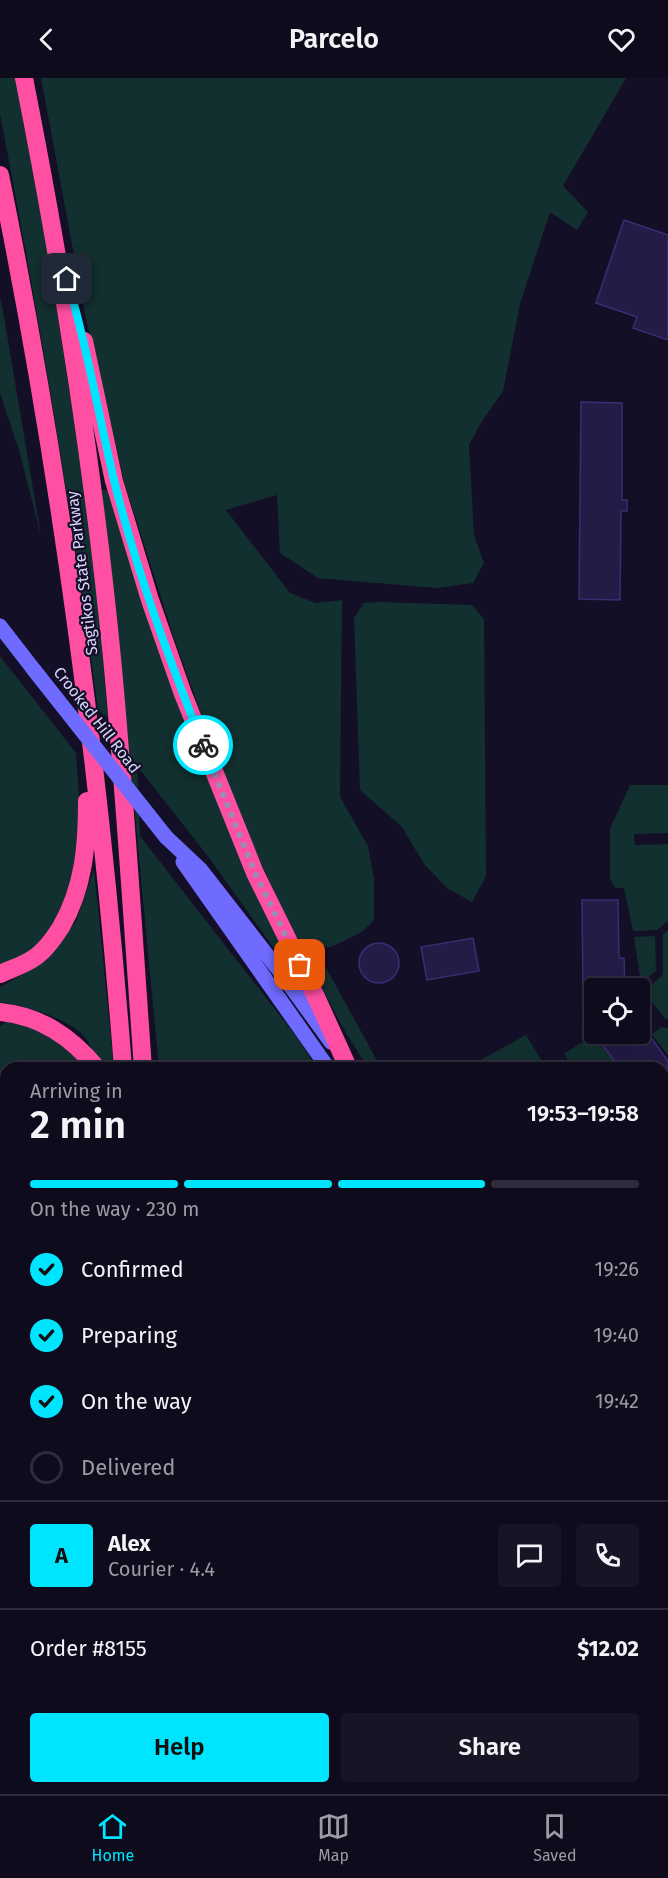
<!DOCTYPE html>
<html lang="en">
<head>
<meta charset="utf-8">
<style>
	body { margin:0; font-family:"Fira Sans",sans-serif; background:#171425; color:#f1f3f6; height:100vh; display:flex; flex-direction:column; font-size:22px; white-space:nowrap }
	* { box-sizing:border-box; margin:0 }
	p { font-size:20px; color:#9b9ba3 }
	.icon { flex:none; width:33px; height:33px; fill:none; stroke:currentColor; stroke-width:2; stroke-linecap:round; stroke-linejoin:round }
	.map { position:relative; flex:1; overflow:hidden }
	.drawer { position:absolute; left:0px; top:984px; width:669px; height:732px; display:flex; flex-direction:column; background:#0e0b1c; border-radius:18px 18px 0 0; box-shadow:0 6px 24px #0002,0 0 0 2px #2e2b3b }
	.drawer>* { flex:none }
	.controls { position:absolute; left:584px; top:900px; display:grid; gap:12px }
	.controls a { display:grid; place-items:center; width:66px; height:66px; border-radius:6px; background:#0e0b1c; box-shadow:0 6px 24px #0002,0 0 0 2px #2e2b3b; font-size:30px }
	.pin { position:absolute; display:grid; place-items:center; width:51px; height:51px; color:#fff; margin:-26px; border-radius:12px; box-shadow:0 3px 9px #0006 }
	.courier { position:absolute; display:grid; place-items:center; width:60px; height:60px; margin:-30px; border:4px solid #00e5ff; border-radius:50%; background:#fff; color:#222; box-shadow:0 2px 8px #0007 }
	.headline em { font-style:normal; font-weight:600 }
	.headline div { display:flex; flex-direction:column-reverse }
	.headline { display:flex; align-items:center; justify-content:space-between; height:102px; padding:0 30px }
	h1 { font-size:39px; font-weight:600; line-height:45px }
	.bar { display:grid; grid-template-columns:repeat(4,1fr); gap:9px 6px; align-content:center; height:72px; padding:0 30px }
	.bar i { height:8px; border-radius:4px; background:#2e2b3b }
	.bar .current { background:#00e5ff }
	.bar p { grid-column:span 4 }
	.line { display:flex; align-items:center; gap:15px; padding:0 30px; border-top:2px solid #2e2b3b }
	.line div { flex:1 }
	.round { display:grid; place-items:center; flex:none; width:63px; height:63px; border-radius:6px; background:#171425 }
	ol { padding:0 30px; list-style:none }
	li { display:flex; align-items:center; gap:18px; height:66px }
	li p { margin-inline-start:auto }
	li .icon { padding:6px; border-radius:50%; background:#00e5ff; color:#111; stroke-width:4 }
	li:last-child { color:#9b9ba3 }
	li i { width:33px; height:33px; border:3px solid #2e2b3b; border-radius:50% }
	.cta { display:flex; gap:12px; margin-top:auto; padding:12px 30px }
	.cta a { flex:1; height:69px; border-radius:6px; background:#00e5ff; color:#111; font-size:24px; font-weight:600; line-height:69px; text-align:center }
	.cta a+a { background:#171425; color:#f1f3f6 }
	header { display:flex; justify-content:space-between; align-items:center; height:78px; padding:0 30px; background:#0e0b1c; font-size:27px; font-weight:600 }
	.menu { display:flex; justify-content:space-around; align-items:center; height:84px; border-top:2px solid #2e2b3b; background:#0e0b1c; font-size:16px; color:#9b9ba3 }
	.menu a { display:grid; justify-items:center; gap:3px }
	.menu .current { color:#00e5ff }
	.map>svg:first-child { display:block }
</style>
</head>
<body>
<header><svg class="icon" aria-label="back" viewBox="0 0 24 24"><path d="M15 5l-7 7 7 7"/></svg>Parcelo<svg class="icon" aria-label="heart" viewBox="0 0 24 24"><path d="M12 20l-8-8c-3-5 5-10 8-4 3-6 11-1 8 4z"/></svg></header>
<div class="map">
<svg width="668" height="1716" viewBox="0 0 668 1716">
	<rect width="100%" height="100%" fill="#130f26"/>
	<path fill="#12302f" d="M0,0H16L41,130L92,460L108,640L98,632C72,433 38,233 0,36Z
		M41,0H626L563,108L588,134L577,152L550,134L520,226L503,313L482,343L469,367L474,457L484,485L473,505L437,510L318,500L280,475L277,417L226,432L290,515L316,525L342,522L340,719L368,768L374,801V842L362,854L331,869L314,868L379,986L383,990H368L346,955L298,865L234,727L175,563L125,407L85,236Z
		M0,219L3,233L41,458L19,372L0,315Z
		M102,412H111L293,889L285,886L210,781L137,688L140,758L295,957L317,990H159L127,653Z
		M377,524L472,527L484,541L486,798L472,824L447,810L424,786L402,749L360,712L354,540L364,525Z
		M0,578L76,675L80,729L76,793L53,849L38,870L0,891Z
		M630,707H668V755L634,756L635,767L668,766V843L657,852L633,853L624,810H615L610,801V751Z
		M94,791L114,990H102C96,980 90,966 83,957C68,941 22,926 0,925V909L46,883L76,843Z
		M668,852V941H665L644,914L663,896V856Z
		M655,858L656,893L641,905L634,859Z
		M12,941L40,950L88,990H6V1710H134V1716H0V948Z
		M661,949L668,950V978L652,956Z
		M597,956L623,990H572L564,975Z
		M526,957L546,990H466Z
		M668,1031V1126L663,1121V1035Z
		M663,1533L668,1541V1714L662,1716H567L561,1710H663Z
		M184,1710H468V1716H183Z
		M484,1710H540L546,1716H485Z"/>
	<path fill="#241b47" stroke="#3b2d73" stroke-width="1.5" d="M624,142L668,157V262L633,250L637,239L596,225Z
		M581,324L622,325V422H627V433H621L620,522L579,521Z
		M582,822H618L619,880H624L625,910H594V915L583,916Z
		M473,860L479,893L427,902L421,869Z
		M359 885a20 20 0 1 1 40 0a20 20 0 1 1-40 0Z
		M639,943L668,983V990H620L594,956H639Z"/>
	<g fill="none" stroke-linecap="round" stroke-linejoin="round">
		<path stroke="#6f6bff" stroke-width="15" d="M0,548L34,592
			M166,759L201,792L281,895L331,964
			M183,784L328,990
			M663,1499L668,1507"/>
		<path stroke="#ff4fa3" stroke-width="18" d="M24,0C62,192 93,385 112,580C125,716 133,853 143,990
			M0,97C60,391 100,691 123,990
			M84,263L114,403L150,522L183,616L255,795L317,921L346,985
			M0,896C11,891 24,887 34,880C45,873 54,860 61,849C84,809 87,768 87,723
			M0,934C41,938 71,959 97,990
			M552,1710L558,1716
			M147,1716V1710
			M172,1716L173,1710
			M476,1716V1710"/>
		<path stroke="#6f6bff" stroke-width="15" d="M34,592L166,759"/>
	</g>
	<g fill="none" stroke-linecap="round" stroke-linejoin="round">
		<path stroke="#948fb3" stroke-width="6" stroke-dasharray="0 10.8" d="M203,667L255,795L300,887"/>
		<path stroke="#00e5ff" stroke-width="8" d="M67,201C87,267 98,335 114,402C136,492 169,581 203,667"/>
	</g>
	<g text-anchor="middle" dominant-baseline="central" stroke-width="4.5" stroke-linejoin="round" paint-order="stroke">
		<g font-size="16" fill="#d9d4ff" stroke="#130f26">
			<text transform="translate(82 495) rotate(-97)">Sagtikos State Parkway</text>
			<text transform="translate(97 642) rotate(52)">Crooked Hill Road</text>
		</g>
	</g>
</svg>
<div class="controls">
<a><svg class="icon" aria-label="locate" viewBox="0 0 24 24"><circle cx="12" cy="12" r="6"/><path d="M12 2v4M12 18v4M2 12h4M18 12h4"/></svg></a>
</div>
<div class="pin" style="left:300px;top:887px;background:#ea580c"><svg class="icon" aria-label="bag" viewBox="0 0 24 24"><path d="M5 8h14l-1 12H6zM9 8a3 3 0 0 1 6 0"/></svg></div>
<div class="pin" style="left:67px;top:201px;background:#1f2937"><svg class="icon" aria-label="home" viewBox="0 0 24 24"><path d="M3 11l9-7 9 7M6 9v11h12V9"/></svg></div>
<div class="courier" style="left:203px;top:667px"><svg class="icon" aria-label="bike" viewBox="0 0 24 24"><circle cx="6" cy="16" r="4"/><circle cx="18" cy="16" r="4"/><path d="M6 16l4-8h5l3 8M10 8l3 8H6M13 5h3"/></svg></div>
<section class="drawer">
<div class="headline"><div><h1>2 min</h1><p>Arriving in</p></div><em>19:53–19:58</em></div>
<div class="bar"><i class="current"></i><i class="current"></i><i class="current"></i><i></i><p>On the way · 230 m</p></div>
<ol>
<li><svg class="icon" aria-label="check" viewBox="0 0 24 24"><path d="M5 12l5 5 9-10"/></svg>Confirmed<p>19:26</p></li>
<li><svg class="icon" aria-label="check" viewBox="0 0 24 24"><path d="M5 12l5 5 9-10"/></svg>Preparing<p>19:40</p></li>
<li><svg class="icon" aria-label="check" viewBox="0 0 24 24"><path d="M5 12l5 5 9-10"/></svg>On the way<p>19:42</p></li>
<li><i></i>Delivered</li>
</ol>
<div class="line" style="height:108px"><b class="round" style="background:#00e5ff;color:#111">A</b><div><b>Alex</b><p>Courier · 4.4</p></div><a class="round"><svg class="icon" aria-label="chat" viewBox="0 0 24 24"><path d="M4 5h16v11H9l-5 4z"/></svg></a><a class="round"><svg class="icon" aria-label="phone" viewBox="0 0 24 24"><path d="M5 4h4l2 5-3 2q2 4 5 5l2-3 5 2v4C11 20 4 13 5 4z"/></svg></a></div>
<div class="line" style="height:78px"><div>Order #8155</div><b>$12.02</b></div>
<div class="cta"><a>Help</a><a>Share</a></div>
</section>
</div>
<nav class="menu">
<a class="current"><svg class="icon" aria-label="home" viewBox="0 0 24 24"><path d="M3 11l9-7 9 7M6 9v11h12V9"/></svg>Home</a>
<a><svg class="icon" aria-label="map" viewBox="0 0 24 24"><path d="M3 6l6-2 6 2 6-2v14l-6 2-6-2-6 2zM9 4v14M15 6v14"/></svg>Map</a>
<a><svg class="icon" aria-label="saved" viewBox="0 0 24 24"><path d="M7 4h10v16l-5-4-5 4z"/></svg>Saved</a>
</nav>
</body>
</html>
